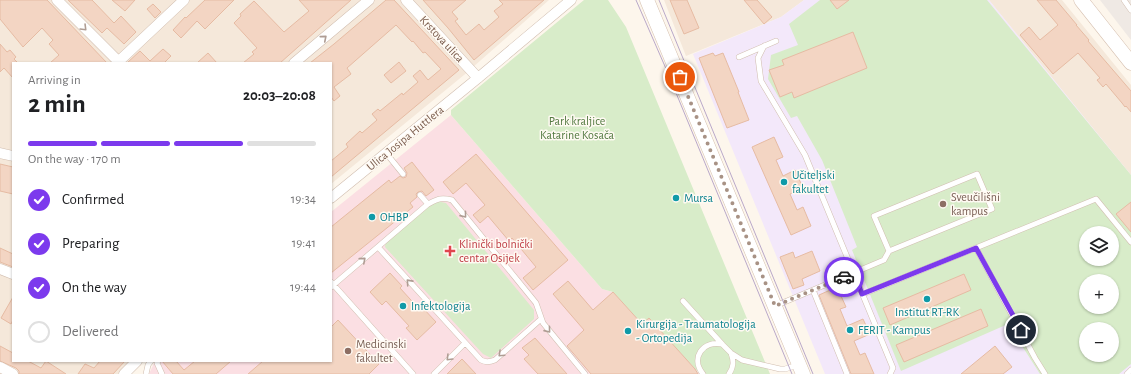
<!DOCTYPE html>
<html lang="en">
<head>
<meta charset="utf-8">
<style>
	body { margin:0; font-family:"Alegreya Sans",sans-serif; background:#f6f6f6; color:#202124; height:100vh; display:flex; flex-direction:column; font-size:15px; white-space:nowrap }
	* { box-sizing:border-box; margin:0 }
	p { font-size:13px; color:#757577 }
	.icon { flex:none; width:22px; height:22px; fill:none; stroke:currentColor; stroke-width:2; stroke-linecap:round; stroke-linejoin:round }
	.map { position:relative; flex:1; overflow:hidden }
	.side { position:absolute; left:12px; top:62px; width:320px; height:300px; display:flex; flex-direction:column; background:#fff; border-radius:0px; box-shadow:0 1px 3px #0004 }
	.side>* { flex:none }
	.controls { position:absolute; left:1079px; top:226px; display:grid; gap:8px }
	.controls a { display:grid; place-items:center; width:40px; height:40px; border-radius:50%; background:#fff; box-shadow:0 1px 3px #0004; font-size:20px }
	.pin { position:absolute; display:grid; place-items:center; width:34px; height:34px; color:#fff; margin:-17px; border:2px solid #fff; border-radius:50%; box-shadow:0 1px 4px #0007 }
	.courier { position:absolute; display:grid; place-items:center; width:40px; height:40px; margin:-20px; border:3px solid #7c3aed; border-radius:50%; background:#fff; color:#222; box-shadow:0 1px 5px #0007 }
	.head em { font-style:normal; font-weight:700 }
	.head div { display:flex; flex-direction:column-reverse }
	.head { display:flex; align-items:center; justify-content:space-between; height:68px; padding:0 16px }
	h1 { font-size:26px; font-weight:700; line-height:30px }
	.bar { display:grid; grid-template-columns:repeat(4,1fr); gap:6px 4px; align-content:center; height:48px; padding:0 16px }
	.bar i { height:5px; border-radius:3px; background:#e0e0e0 }
	.bar .on { background:#7c3aed }
	.bar p { grid-column:span 4 }
	ol { padding:0 16px; list-style:none }
	li { display:flex; align-items:center; gap:12px; height:44px }
	li p { margin-inline-start:auto }
	li .icon { padding:4px; border-radius:50%; background:#7c3aed; color:#fff; stroke-width:4 }
	li:last-child { color:#757577 }
	li i { width:22px; height:22px; border:2px solid #e0e0e0; border-radius:50% }
	.map>svg:first-child { display:block }
</style>
</head>
<body>
<div class="map">
<svg width="1131" height="374" viewBox="0 0 1131 374">
	<rect width="100%" height="100%" fill="#fdf6ec"/>
	<path fill="#f5e8da" d="M0,0H549L464,75L331,184V63H13V361H130L118,374H0Z
		M664,0H804L781,17L686,56Z
		M989,0H1062L1131,85V175Z"/>
	<path fill="#efe9e4" d="M1100,0H1131V40Z"/>
	<path fill="#f3e8fa" fill-rule="evenodd" d="M804,0H989L1131,175V374H825L693,54L781,17ZM1086,233H1112V259H1086ZM1086,281H1112V307H1086ZM1086,329H1112V355H1086Z"/>
	<path fill="#fbdfe3" d="M451,115L602,289L613,292L642,324L649,318L700,374H149L155,361H331V212Z"/>
	<path fill="#d8ecc9" fill-rule="evenodd" d="M584,0H608L626,27L770,374H700L649,319L642,324L613,292L602,289L451,115V110Z
		M820,0H987L1131,175V364L1119,374H1040L1008,324L901,371L852,250L857,247L822,160L797,116L791,118L768,79L771,55L798,45L789,24ZM1086,233H1112V259H1086ZM1086,281H1112V307H1086ZM1086,329H1112V355H1086Z
		M436,201L446,203L534,310V319L491,358L483,354L385,247L386,239Z"/>
	<path fill="#f3d5c3" stroke="#e6bba3" d="M0,0H47L107,63H50L59,55L49,44L53,40L42,28L23,47L0,19Z
		M68,0H92L114,23L121,16L136,32L124,44L107,28L102,33Z
		M112,0H135L125,11Z
		M205,0H234L205,29L197,21L181,38L173,30L185,17L186,18Z
		M299,0H351L280,63H243L254,54L252,52L257,48L234,23L241,16L240,14L254,1L284,32L309,11Z
		M386,0H394L459,70L331,177V161L348,147L346,144L360,131L362,133L377,120L372,114L378,109L380,111L402,93L403,95L418,82L413,76L420,70L428,80L441,69L425,52L423,53L413,41L412,42L396,25L347,68L351,74L334,87L340,96L334,101L331,97V63H310L334,44Z
		M423,0H466L452,12L458,19L455,21L466,35L479,24L484,30L499,17L494,11L503,4L499,0H544L474,60L448,28Z
		M670,0H687L699,28L684,34Z
		M744,0H757L772,17L764,24Z
		M830,0H849L837,9Z
		M1037,0H1056L1077,25H1076L1089,40L1088,41L1131,91V112L1126,106L1125,107L1122,103L1106,84L1103,87L1097,80L1100,78L1078,53L1053,74L1038,56L1020,35L1029,27L1040,40L1058,25Z
		M153,4L161,12L155,18L147,9Z
		M853,32L867,68L794,98L792,92L780,97L769,70L784,65L782,60Z
		M0,44L7,52L10,50L16,57L14,59L18,63H13V78L4,68L0,72Z
		M163,49L171,56L164,63H127L140,51L150,61Z
		M208,53L217,63H197Z
		M713,53L715,56L723,53L739,92H738L749,120L727,128L699,58Z
		M399,62L406,71L391,83L384,75Z
		M774,137L783,157L776,160L783,176L795,170L803,188L790,194L797,210L803,207L811,226L791,235L752,147Z
		M476,154L568,260L533,290L523,278L536,267L512,238L509,241L488,216L480,223L473,215L485,205L466,183L453,194L443,182Z
		M412,162L434,190L426,196L422,191L418,192L416,194L417,197L410,203L413,207L331,273V227L389,180L391,183L400,176L403,178L406,177L407,173L404,168Z
		M0,164L13,167V194L0,191Z
		M1131,202V232L1116,214Z
		M0,248L13,254V267L0,262Z
		M812,251L820,271L802,279L804,285L793,289L780,257L793,252L795,258Z
		M390,273L402,286L400,288L420,310L422,307L436,322L417,340L406,328L409,326L386,301L382,305L370,292Z
		M964,274L971,290L890,325L883,308Z
		M568,281L593,310L613,292L642,324L649,318L695,369L698,374H591L567,346L584,330L553,294Z
		M837,287L846,307L840,309L847,326L863,319L870,334L854,341L860,355L865,353L874,374H851L819,295Z
		M13,297V320L11,324L1,318Z
		M981,309L988,326L904,362L896,345Z
		M338,320L379,364L369,374H248L263,361H331V327Z
		M535,338L567,374H538L524,359L529,355L522,348Z
		M0,346L13,353V361H28L41,368L46,361L66,374H19V371L16,368L0,361Z
		M995,346L1012,367L1003,374H961Z
		M462,359L476,374H447Z
		M100,361H125L113,374H78L85,364L94,368Z
		M162,361H176L184,370L195,361H231L216,374H173Z"/>
	<g fill="none" stroke-linecap="round" stroke-linejoin="round">
		<g stroke="#d1beb0" stroke-width="6">
			<path id="service" d="M1124,0L1131,10
				M764,46L758,58L761,81L805,155L893,368L890,374
				M739,57L776,41
				M386,153L403,174
				M420,195L428,204
				M378,247L481,360C486,363 490,362 495,360L541,319
				M976,248L1035,358L1045,374
				M331,282L413,374
				M331,287L428,204C438,199 441,197 452,200L536,303L543,323L585,374
				M813,290L847,374
				M863,294L1096,199L1131,242
				M683,301L723,345L731,353L742,360L780,369H785L798,365
				M775,306L884,260L889,251L992,209L977,174L874,216L889,251
				M158,361L157,363L162,374
				M146,374L148,365L151,361
				M434,374L465,343
				M703,374C690,358 703,340 722,344
				M729,374C734,367 734,361 731,353
				M1127,374L1131,370"/>
		</g>
		<g stroke="#d1beb0" stroke-width="11">
			<path id="minor" d="M57,0L120,63
				M406,0L478,78
				M118,62L184,0
				M294,63L369,0
				M0,153L13,156
				M331,198L478,78L571,0
				M0,269L13,274
				M0,367L13,374
				M124,374L137,361"/>
		</g>
		<g stroke="#d6c0b0" stroke-width="15">
			<path id="secondary" d="M647,0L803,374
				M1081,0L1131,63"/>
		</g>
		<use href="#service" stroke="#fff" stroke-width="5"/>
		<use href="#minor" stroke="#fff" stroke-width="10"/>
		<use href="#secondary" stroke="#fff" stroke-width="14"/>
		<path stroke="#b9a8c9" stroke-width="1" d="M636,0L667,71L792,374
			M659,0L813,374"/>
	</g>
	<defs><path id="oneway-chevron" d="M-2-3.5L2.5 0L-2 3.5" fill="none" stroke-width="1.6" stroke-linecap="round" stroke-linejoin="round"/></defs>
	<g stroke="#af9d94">
		<use href="#oneway-chevron" transform="translate(84 28) rotate(45)"/>
		<use href="#oneway-chevron" transform="translate(324 38) rotate(-40)"/>
		<use href="#oneway-chevron" transform="translate(464 215) rotate(51)"/>
		<use href="#oneway-chevron" transform="translate(363 260) rotate(-41)"/>
		<use href="#oneway-chevron" transform="translate(409 282) rotate(-132)"/>
		<use href="#oneway-chevron" transform="translate(548 330) rotate(51)"/>
		<use href="#oneway-chevron" transform="translate(501 354) rotate(137)"/>
		<use href="#oneway-chevron" transform="translate(449 358) rotate(135)"/>
	</g>
	<g fill="none" stroke-linecap="round" stroke-linejoin="round">
		<path stroke="#a89285" stroke-width="4" stroke-dasharray="0 7.2" d="M680,77L775,306L844,277"/>
		<path stroke="#7c3aed" stroke-width="5" d="M844,277L854,273L862,294L976,248L1021,330"/>
	</g>
	<g fill="#0f9aa8" stroke="#fffaf3" stroke-width="1.5">
		<circle cx="784" cy="182" r="4"/>
		<circle cx="676" cy="198" r="4"/>
		<circle cx="372" cy="217" r="4"/>
		<circle cx="927" cy="299" r="4"/>
		<circle cx="403" cy="306" r="4"/>
		<circle cx="850" cy="330" r="4"/>
		<circle cx="628" cy="331" r="4"/>
	</g>
	<g fill="#8d6e63" stroke="#fffaf3" stroke-width="1.5">
		<circle cx="943" cy="204" r="4"/>
		<circle cx="348" cy="351" r="4"/>
	</g>
	<path fill="#e0444e" stroke="#fffaf3" stroke-width="1.5" d="M448 245h4v4h4v4h-4v4h-4v-4h-4v-4h4z"/>
	<g text-anchor="middle" dominant-baseline="central" stroke-width="3" stroke-linejoin="round" paint-order="stroke">
		<g font-size="12" fill="#7a5c4d" stroke="#fffaf3">
			<text transform="translate(442 39) rotate(47)">Krstova ulica</text>
			<text transform="translate(405 138) rotate(-39)">Ulica Josipa Huttlera</text>
		</g>
		<g font-size="12" fill="#537a41" stroke="#fffaf3">
			<text x="577" y="121">Park kraljice<tspan x="577" dy="14">Katarine Kosača</tspan></text>
		</g>
		<g font-size="12" fill="#0d838f" stroke="#fffaf3" text-anchor="start">
			<text x="792" y="175">Učiteljski<tspan x="792" dy="14">fakultet</tspan></text>
			<text x="684" y="198">Mursa</text>
			<text x="380" y="217">OHBP</text>
			<text x="411" y="306">Infektologija</text>
			<text x="927" y="312" text-anchor="middle">Institut RT-RK</text>
			<text x="636" y="324">Kirurgija - Traumatologija<tspan x="636" dy="14">- Ortopedija</tspan></text>
			<text x="858" y="330">FERIT - Kampus</text>
		</g>
		<g font-size="12" fill="#785e54" stroke="#fffaf3" text-anchor="start">
			<text x="951" y="197">Sveučilišni<tspan x="951" dy="14">kampus</tspan></text>
			<text x="356" y="344">Medicinski<tspan x="356" dy="14">fakultet</tspan></text>
		</g>
		<g font-size="12" fill="#be3a42" stroke="#fffaf3" text-anchor="start">
			<text x="459" y="244">Klinički bolnički<tspan x="459" dy="14">centar Osijek</tspan></text>
		</g>
	</g>
</svg>
<div class="controls">
<a><svg class="icon" aria-label="layers" viewBox="0 0 24 24"><path d="M12 4l9 5-9 5-9-5zM3 14l9 5 9-5"/></svg></a>
<a>+</a>
<a>−</a>
</div>
<div class="pin" style="left:680px;top:77px;background:#ea580c"><svg class="icon" aria-label="bag" viewBox="0 0 24 24"><path d="M5 8h14l-1 12H6zM9 8a3 3 0 0 1 6 0"/></svg></div>
<div class="pin" style="left:1021px;top:330px;background:#1f2937"><svg class="icon" aria-label="home" viewBox="0 0 24 24"><path d="M3 11l9-7 9 7M6 9v11h12V9"/></svg></div>
<div class="courier" style="left:844px;top:277px"><svg class="icon" aria-label="car" viewBox="0 0 24 24"><path d="M5 17H2v-5l4-1 3-4h7l3 4 3 1v5h-3M9 17h6M6 11h13"/><circle cx="7" cy="17" r="2"/><circle cx="17" cy="17" r="2"/></svg></div>
<section class="side">
<div class="head"><div><h1>2 min</h1><p>Arriving in</p></div><em>20:03–20:08</em></div>
<div class="bar"><i class="on"></i><i class="on"></i><i class="on"></i><i></i><p>On the way · 170 m</p></div>
<ol>
<li><svg class="icon" aria-label="check" viewBox="0 0 24 24"><path d="M5 12l5 5 9-10"/></svg>Confirmed<p>19:34</p></li>
<li><svg class="icon" aria-label="check" viewBox="0 0 24 24"><path d="M5 12l5 5 9-10"/></svg>Preparing<p>19:41</p></li>
<li><svg class="icon" aria-label="check" viewBox="0 0 24 24"><path d="M5 12l5 5 9-10"/></svg>On the way<p>19:44</p></li>
<li><i></i>Delivered</li>
</ol>
</section>
</div>
</body>
</html>
